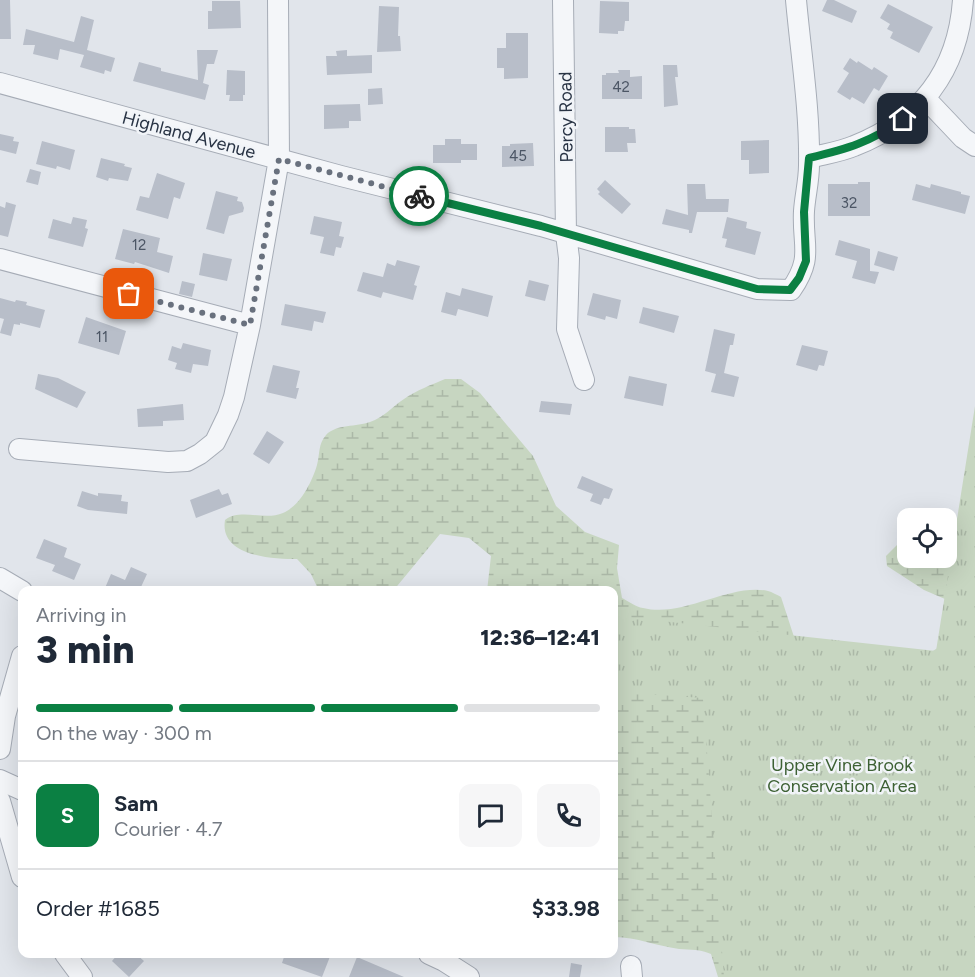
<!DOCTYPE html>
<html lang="en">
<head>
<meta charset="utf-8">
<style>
	body { margin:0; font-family:Figtree,sans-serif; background:#f6f6f7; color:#1f2937; height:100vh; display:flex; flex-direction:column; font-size:22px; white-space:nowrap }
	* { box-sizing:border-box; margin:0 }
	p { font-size:20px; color:#747a83 }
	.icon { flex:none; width:33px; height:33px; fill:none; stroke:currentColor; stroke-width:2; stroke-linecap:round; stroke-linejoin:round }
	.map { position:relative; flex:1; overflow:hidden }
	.details { position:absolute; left:18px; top:586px; width:600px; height:372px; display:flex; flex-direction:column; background:#fff; border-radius:12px; box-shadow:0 6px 24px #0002 }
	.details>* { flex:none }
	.controls { position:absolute; left:897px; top:508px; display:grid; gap:12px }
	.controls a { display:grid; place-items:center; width:60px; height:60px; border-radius:12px; background:#fff; box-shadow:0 6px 24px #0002; font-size:30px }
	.pin { position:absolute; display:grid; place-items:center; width:51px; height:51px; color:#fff; margin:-26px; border-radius:12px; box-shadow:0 3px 9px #0006 }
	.courier { position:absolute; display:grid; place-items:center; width:60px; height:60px; margin:-30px; border:4px solid #0b8043; border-radius:50%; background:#fff; color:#222; box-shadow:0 2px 8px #0007 }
	.overview em { font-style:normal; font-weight:800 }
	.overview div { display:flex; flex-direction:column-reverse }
	.overview { display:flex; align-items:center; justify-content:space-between; height:102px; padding:0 18px }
	h1 { font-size:39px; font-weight:800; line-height:45px }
	.bar { display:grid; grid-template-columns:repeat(4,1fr); gap:9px 6px; align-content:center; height:72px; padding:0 18px }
	.bar i { height:8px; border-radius:4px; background:#e0e1e3 }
	.bar .active { background:#0b8043 }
	.bar p { grid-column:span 4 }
	.line { display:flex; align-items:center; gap:15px; padding:0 18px; border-top:2px solid #e0e1e3 }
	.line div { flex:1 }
	.round { display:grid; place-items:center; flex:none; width:63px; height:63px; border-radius:12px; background:#f6f6f7 }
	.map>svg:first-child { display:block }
</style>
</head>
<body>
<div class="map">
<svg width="975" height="977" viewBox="0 0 975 977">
	<defs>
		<pattern id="wetland-marsh" width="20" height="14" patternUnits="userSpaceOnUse" patternTransform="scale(1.5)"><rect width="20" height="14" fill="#c7d6c1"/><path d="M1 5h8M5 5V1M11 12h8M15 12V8" fill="none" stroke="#abb8a7"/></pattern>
		<pattern id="park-tufts" width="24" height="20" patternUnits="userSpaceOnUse" patternTransform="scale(1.5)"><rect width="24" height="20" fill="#c7d6c1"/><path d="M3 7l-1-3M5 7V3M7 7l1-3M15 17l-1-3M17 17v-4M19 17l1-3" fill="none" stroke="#abb8a7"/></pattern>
	</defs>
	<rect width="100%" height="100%" fill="#e1e5eb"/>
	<path fill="url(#wetland-marsh)" d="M445,379H461L480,393L533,456L556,506L585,532L619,545L617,568L622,598C628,601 636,607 643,608C684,618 729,583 768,591C772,592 777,595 781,597L796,643L913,664L939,647L945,599L924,590L887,566L886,556L907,535L908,558H946L947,520L975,515V977H718L711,954C700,949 691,950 679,949C656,946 637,937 614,937V591H487L491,556L469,538L440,534L393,591H319L311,574L297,559C272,559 219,556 225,520C240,508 265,521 283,513C300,506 312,482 317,465C320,454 318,444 326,435C336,424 357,427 370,422C384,417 392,407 404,399C417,390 431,385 445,379Z"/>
	<path fill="url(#park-tufts)" d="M975,406V977H724L703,698L614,692V624L616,616L936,651Z"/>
	<path fill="#b8bec9" d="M0,0H10L11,39H0Z
		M827,0H834L857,11L852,23L822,11Z
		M212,1H240L241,28L208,29V11H212Z
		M600,1L629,2V21H625L624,31H618V34L599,33Z
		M888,4L933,27L919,53L890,38L893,32L887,29L890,24L880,18Z
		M379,6L399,7L398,36H400L401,51L377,52Z
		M81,16L94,20L87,50L115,58L111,72L105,70L104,74L80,67L84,55L60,49L58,60L33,54L35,45H23L26,29L74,42Z
		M506,33H528V78L504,79V68H497V48H506Z
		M197,50H218L214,64H207L203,83L209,85L205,100L133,81L139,62L161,68V71L198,80Z
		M347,50V56L372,55V73L327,75L326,56H337L336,51Z
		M850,58L857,63L858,61L872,70L874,67L888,76L879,91L874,88L864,104L852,97L850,100L837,92L849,73L843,69Z
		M663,65H677L678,77H675L678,105L664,107Z
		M227,70L245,71V95H243V101H229L230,95H226Z
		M618,70H630V77L642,76V99H602V75H606V73H619Z
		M382,88L383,104L368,105V89Z
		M360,104L361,121H349V128L324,129V105Z
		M605,127H629V129H635L636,143H627L628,152H605Z
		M0,134L14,137L13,141L19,142L16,154L0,150Z
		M445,139H461V144H477V160H461V163H433V145H445Z
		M769,140V173L749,174V160H741V141Z
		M42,141L75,150L70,170L57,166L56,169L36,164Z
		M533,143L534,166L502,167V146H510V144Z
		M101,158L125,164L124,166L132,168L128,181L109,178L108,181L96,177Z
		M30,169L41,172L38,185L26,182Z
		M157,173L185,183L180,199L174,197L168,219L136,210L140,196L149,198Z
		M605,180L631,204L622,214L598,194L600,192L597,189Z
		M858,182H870V216H828V184H858Z
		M687,184H705L706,199H729L728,212H697L692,233H689V230L662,224L666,209L688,215Z
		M916,184L930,188L931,184L961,192V194L970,196L965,214L912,200Z
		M216,191L238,197L237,201L242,202L244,208L243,212L229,216L224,234L206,229Z
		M6,202L16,205L8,237L0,235V206L5,208Z
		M314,216L342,222L339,236L344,237L341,248L336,247L334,256L320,253L324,237L310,234Z
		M73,217L87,220L85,228L88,229L83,247L48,238L53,219L71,224Z
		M727,217L747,222L746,228L761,232L755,255L725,247L727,239L722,238Z
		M123,229L160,238L157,252L173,256L169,273L135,262L134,264L115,259Z
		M839,240L870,249V271L879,272L875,284L852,278L857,261L835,255Z
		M878,251L898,257L894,271L874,265Z
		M203,253L232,259L227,281L199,275Z
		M397,260L420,266L414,285L417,286L413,300L383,292L381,298L357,291L363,272L383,277L387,263L395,266Z
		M529,280L549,285L545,301L525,296Z
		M182,281L195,284L192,297L179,294Z
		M462,288L493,296L488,317L458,309L456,316L441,312L446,292L460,296Z
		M593,293L621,300L617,319L606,316L605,320L587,315Z
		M0,298L15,302L16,300L27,302L26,305L45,310L40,328L20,323V325L14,324L11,336L0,333L4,319L0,318Z
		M285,304L326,312L323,323L314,321L312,331L281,325Z
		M643,307L679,316L674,333L639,323Z
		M86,317L126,331L119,355L78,343Z
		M714,329L735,334L733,345H730L724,373L739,377L734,397L711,392L716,374L705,371Z
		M183,343L211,350L208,366L193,364L191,373L175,369L177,363L168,360L172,346L181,349Z
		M802,345L828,351L824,366L819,365L817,371L796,365Z
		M273,365L300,371L296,388H299L296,399L266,392Z
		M38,374L58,378L86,392L77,408L35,389Z
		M629,376L667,384L663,406L624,398Z
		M541,401L572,404L570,415L539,412Z
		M183,404L184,420L163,421V426L138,427L137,409Z
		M267,431L284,442L269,464L253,454Z
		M582,476L613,489L609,499L604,498L601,505L590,501L593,494L577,488Z
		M219,489L222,495L228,493L232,504L196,518L190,500Z
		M82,491L98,496V493L122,495L121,501L128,502L127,514L88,510L77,506Z
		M44,539L67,548L64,557L81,564L74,580L52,571L55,565L36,558Z
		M131,567L147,574L141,587L150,591H112L105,588L111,574L125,580Z
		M118,954H136L144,961L129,977L112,961Z
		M285,954H331L322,977L282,963Z
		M357,957L404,977H349Z
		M571,963L582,965L580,977H569Z"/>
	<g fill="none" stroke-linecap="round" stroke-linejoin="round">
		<g stroke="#a6acb6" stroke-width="22">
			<path id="minor" d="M563,0L566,234L569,258L567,329L584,380
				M0,83L341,176L541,226L757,289L791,290C814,257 802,246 804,211C805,196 809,181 809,165C810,110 801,55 796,0
				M926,99L963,138L975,146
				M809,158C824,154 840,152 854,146C920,120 958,71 963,0
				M0,259L250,325
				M19,449L168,462L187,461L200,454L215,442L228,415L234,397L250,325L279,159L278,0
				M0,578L22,591
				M0,749L5,716L22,656
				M0,780L22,790
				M0,801L22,877
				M65,954L82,977
				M429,954L444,961L469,977
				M631,966L632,977"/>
		</g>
		<use href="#minor" stroke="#f4f6f9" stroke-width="20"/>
	</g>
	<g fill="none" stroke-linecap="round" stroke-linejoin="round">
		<path stroke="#69717e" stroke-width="6" stroke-dasharray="0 10.8" d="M129,294L250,325L279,159L419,196"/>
		<path stroke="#0b8043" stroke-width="8" d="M419,196L541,226L757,289L790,290L799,278L806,261L804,212L809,158C847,149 871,142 903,119"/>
	</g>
	<g text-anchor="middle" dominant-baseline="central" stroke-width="5" stroke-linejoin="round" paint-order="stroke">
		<g font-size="15" fill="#4c5665">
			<text x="621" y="87">42</text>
			<text x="518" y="156">45</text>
			<text x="849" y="203">32</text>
			<text x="139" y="245">12</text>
			<text x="102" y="337">11</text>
		</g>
		<g font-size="18" fill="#283344" stroke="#f1f4f8">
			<text transform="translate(566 117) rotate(-91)">Percy Road</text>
			<text transform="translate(189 135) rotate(15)">Highland Avenue</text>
		</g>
		<g font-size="18" fill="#3d6134" stroke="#f1f4f8">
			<text x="842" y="765">Upper Vine Brook<tspan x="842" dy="21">Conservation Area</tspan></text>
		</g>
	</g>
</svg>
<div class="controls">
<a><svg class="icon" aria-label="locate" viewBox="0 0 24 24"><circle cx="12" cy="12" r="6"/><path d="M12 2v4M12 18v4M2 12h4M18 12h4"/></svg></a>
</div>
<div class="pin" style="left:129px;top:294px;background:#ea580c"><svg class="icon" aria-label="bag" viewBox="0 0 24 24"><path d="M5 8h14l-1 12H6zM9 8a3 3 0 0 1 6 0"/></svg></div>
<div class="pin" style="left:903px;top:119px;background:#1f2937"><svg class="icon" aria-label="home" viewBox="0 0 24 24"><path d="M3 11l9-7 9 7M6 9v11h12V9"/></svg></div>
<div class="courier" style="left:419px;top:196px"><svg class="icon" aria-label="bike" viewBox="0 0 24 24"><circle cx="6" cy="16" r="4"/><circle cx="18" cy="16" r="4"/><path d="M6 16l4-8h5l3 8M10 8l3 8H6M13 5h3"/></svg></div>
<section class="details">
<div class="overview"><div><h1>3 min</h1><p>Arriving in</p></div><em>12:36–12:41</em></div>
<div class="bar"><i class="active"></i><i class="active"></i><i class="active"></i><i></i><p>On the way · 300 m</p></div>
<div class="line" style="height:108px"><b class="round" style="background:#0b8043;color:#fff">S</b><div><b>Sam</b><p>Courier · 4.7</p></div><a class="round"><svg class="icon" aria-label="chat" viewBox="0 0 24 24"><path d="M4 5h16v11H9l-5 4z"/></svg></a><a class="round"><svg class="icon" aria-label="phone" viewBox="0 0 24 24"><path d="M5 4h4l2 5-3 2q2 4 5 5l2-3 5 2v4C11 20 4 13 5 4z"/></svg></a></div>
<div class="line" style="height:78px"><div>Order #1685</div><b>$33.98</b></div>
</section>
</div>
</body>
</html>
